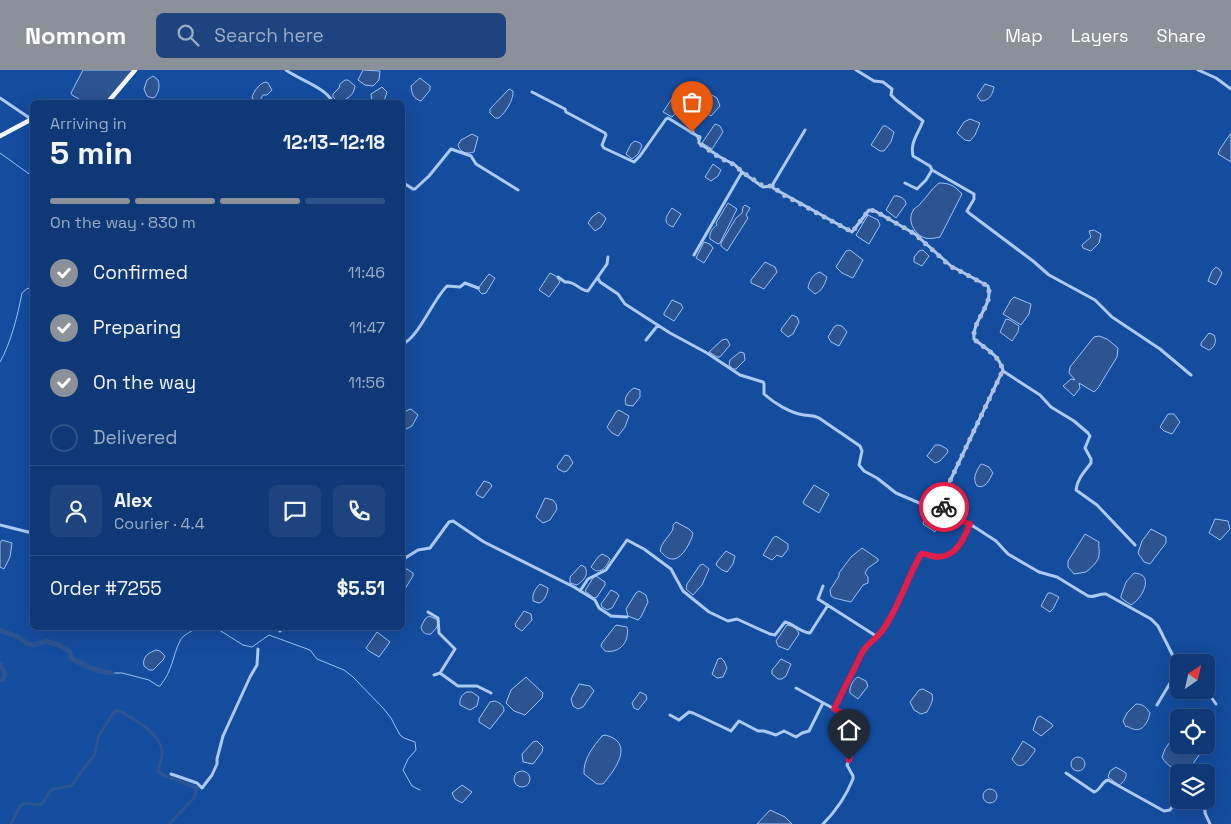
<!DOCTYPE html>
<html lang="en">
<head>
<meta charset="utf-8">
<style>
	body { margin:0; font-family:"Space Grotesk",sans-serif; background:#1d447e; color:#f1f3f6; height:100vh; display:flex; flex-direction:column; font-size:19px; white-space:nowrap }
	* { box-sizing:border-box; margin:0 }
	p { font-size:16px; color:#9bacc5 }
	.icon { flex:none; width:28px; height:28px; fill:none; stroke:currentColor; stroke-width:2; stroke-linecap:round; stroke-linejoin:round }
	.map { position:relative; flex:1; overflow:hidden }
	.side { position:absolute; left:30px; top:30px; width:375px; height:530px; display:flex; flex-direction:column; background:#0f3976; border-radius:8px; box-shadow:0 5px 20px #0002,0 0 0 1px #2f5388 }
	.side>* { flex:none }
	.needle { width:32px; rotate:34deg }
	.controls { position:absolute; left:1170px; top:584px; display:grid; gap:10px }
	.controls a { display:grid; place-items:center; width:45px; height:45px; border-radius:8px; background:#0f3976; box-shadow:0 5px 20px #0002,0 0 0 1px #2f5388; font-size:25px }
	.pin { position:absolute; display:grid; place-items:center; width:42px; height:42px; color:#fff; margin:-51px -21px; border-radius:50% 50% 50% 0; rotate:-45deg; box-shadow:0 0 5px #0007 }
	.pin .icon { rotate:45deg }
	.courier { position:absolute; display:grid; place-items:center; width:50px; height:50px; margin:-25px; border:4px solid #e11d48; border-radius:50%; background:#fff; color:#222; box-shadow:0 1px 6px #0007 }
	.head em { font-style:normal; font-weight:800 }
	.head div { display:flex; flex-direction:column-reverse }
	.head { display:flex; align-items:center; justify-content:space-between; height:85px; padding:0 20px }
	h1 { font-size:32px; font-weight:800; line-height:38px }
	.bar { display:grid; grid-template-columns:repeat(4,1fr); gap:8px 5px; align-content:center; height:60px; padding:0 20px }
	.bar i { height:6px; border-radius:4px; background:#2f5388 }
	.bar .active { background:#8c9099 }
	.bar p { grid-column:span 4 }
	.line { display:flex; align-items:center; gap:12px; padding:0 20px; border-top:1px solid #2f5388 }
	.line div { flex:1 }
	.round { display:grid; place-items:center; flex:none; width:52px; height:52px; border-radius:8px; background:#1d447e }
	ol { padding:0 20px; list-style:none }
	li { display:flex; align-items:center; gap:15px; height:55px }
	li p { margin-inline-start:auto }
	li .icon { padding:5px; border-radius:50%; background:#8c9099; color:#fff; stroke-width:4 }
	li:last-child { color:#9bacc5 }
	li i { width:28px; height:28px; border:2px solid #2f5388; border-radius:50% }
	header { display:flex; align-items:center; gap:30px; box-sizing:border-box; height:70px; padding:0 25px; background:#8c9099; color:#fff }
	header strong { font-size:24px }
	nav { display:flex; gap:28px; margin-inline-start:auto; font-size:18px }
	.search { width:350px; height:45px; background:#1d447e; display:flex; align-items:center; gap:12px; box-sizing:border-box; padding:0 18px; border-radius:8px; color:#9bacc5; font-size:19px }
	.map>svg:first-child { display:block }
</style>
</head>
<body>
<header>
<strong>Nomnom</strong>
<div class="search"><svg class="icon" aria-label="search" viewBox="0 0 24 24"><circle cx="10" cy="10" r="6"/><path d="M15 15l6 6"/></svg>Search here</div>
<nav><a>Map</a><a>Layers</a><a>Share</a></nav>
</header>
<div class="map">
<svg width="1231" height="754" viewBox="0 0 1231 754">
	<rect width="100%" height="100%" fill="#144c9e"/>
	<path fill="#2c5491" stroke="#9dc4f6" d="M83,0H134L106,32H84L72,25L71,23Z
		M363,0L380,1L379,10L373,16L365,15L358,10Z
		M153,6L158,10C160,17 159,21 155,27L152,28L147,26L144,19L147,10Z
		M420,8L430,16V20L421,31C413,28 412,25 411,16Z
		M345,10H348L355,16C354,25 347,31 337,31L333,27V24L339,18L340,14Z
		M265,12L268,13L272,20L267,25H263L259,32L252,28C253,22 259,14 265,12Z
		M985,14L994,17C993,24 989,31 981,31L977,26Z
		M382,17L387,22L384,31L372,32L371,24Z
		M509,19L513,21C514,29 506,42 499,48H495L490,43V39Z
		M712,25L717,28L720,36L711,46L702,40Z
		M673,27L680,32L675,44L672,47L663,42Z
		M970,49L980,53L975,65L970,71L965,70L957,63L964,52Z
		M715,54L720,56L723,62L712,79L702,73Z
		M883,56H886L894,62L891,72L884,81H880L871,75Z
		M1231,63V92L1218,84L1220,79Z
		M472,64L478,67L474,82C467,84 460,83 458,75L461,70Z
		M635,71L640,73L642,76L638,84L632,89L626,84L631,74Z
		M713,94L721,100L718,106L711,111L705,107Z
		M939,113C950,113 955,116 962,124L940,167C931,169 925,170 918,164C911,157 908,148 914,139C916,137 919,136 920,134C927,127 931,119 939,113Z
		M894,126C899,125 906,129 906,134L896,148L886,140Z
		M728,133L737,139L720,173L718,174L710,169C709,162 713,158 717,155L716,153Z
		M745,135L750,138L746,145L748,148L727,181L721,176V173L736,148L742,143L743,137Z
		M672,138L681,144L673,157C661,153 667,145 672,138Z
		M599,142L605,147L606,149L601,157L595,161L588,153L592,147Z
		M868,145L878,150L880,155L869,174L858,167L856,165Z
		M1094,160L1101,164L1099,173L1091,181L1083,178L1082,175L1091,167L1089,161Z
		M704,172L710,174L713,178L704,193L696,188Z
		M850,180L863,190L853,208L842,203L836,197L846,181Z
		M923,180L929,186L922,196L914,192V187L919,181Z
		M765,192L775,197L777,202L764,219L751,213V210Z
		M1216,197L1219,199L1222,203L1216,215L1208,211L1212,201Z
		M820,202L827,207C825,214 822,221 815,224L808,218C809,211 813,204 820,202Z
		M550,203L556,206L560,212L549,227L539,220Z
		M489,204L495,208L486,223L482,224L479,221V217Z
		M1014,227L1031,234L1029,244L1021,255L1003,244L1011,230Z
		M672,230L681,234L683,238L674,251L664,245V243Z
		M792,245L797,247L799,252L793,264L788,267L781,261L782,258Z
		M1006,249L1010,250L1019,256L1018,262L1012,271L1000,262Z
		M837,255L842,256L847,262L839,276L831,272L828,267L834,257Z
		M1209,263L1214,265C1217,271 1215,277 1209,280L1201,276V273Z
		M1099,266L1107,269L1118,278L1117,287L1098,318L1094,322L1079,313L1080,318L1074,326L1063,316L1071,309L1075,310L1069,303L1070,297L1094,267Z
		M727,269L730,275L720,287H717L709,282L722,270Z
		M740,282L744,283L745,290L736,299H733L729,295L730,290Z
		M634,318L640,320V327L633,336L626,335C623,328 629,321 634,318Z
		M411,339L418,345L412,356L406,359L403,356C402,348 402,341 411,339Z
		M619,340L629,346L625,357L618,366L612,363L607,357L616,342Z
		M1168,344H1174L1180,352L1172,364L1164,361L1160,357Z
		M935,375H940L947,379L948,382L940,391L935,393L927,386Z
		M565,385L569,386L573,393L567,401L564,402L558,399L557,396Z
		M982,394L989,397L993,403C989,410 986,419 977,416C972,408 976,403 980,395Z
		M484,411L490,413L492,416L483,428L477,425L476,423Z
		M814,415L829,424L819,443L804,434L803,432Z
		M939,419H942L947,428L939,444L935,462L923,454L932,425Z
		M545,428L553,430L556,434L557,439L550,450L543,453L536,447Z
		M1215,449L1228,451L1230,459L1220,470L1209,463Z
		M676,452L689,459L693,463C692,470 683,488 674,489C668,490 664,485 660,481C662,469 675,463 673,455Z
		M1151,459L1166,467V473L1150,494L1144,492L1138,483L1142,471Z
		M1085,464L1099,472C1098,477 1100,480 1099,485C1099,491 1091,498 1086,502L1074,504L1068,497V491Z
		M776,466L788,474V479L782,487L777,485L772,490L763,485L773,468Z
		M2,470L12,473L10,487L4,499L0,497V473Z
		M862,478L878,489V491L868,498L865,503L868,507V513L863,515L851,532L834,528L831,526L830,520L839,506V503L851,487Z
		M726,481L735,486L733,494L727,502L722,500L716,495L717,492Z
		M602,484L608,487L610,489C606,498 599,506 591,497L598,487Z
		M703,494L709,499L702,515L693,525L686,519L687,514L700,495Z
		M581,495L585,497C589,505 584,510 577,515L570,513V507Z
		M402,496L413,503V506L403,522Z
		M1134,503C1155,504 1143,528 1131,535L1121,528V526L1126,512Z
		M596,506L605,512V515L597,527L594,528L585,521L593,508Z
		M540,514L548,518C548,523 544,532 539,533L533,531C532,524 535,519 540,514Z
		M611,520L617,523L619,526L612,538L607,540L602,537L601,534Z
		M639,521L646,525L648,532L641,547L638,550L628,546L626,539L636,523Z
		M1048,523H1051L1059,527L1053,539L1050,542L1041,536Z
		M524,541L531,544L532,550L522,561L516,557L515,554Z
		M429,546L438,550L437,557L431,564C425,565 422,562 421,557L425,549Z
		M616,555L627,557C630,571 620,584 605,581L601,576L602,573Z
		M787,555C793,556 797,558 799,564L788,580L778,576L776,571Z
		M377,562L390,572L379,587L369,581L366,578Z
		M156,580L160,581L165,586L163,590L153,600H149L144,596C142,587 148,583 156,580Z
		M721,588L724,591L727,598L723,607L717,608L712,604L718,589Z
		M781,589L791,594L786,606L782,609H778L772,604V600Z
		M526,607L543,623L542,628L525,645L514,641L506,633L511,620Z
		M858,607L866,611L868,616L858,629L850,623C849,618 853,609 858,607Z
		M579,614L590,616L594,621L583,637L578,639L573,636L571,629Z
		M923,619L932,624C934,631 930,636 927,642L921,644L914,640L910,632L919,620Z
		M467,622H472L479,627L477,636L470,640L460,635C459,629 462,624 467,622Z
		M640,622L646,625L647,629L638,640L634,638L632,633Z
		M495,631C500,633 504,635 504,641L490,659L479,652V649L490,632Z
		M1136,634C1143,634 1146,637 1150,643C1147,656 1140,665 1127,656L1126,657L1123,651L1127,643Z
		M1040,646L1052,654L1053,656L1041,666L1033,660L1037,648Z
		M1179,659V675H1206L1188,701C1178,702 1166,696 1162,687L1165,679Z
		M605,665C635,672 616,699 603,714H597L584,704C583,689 593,677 602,666Z
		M537,671L543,677L542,682L533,694L523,692L522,684L533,672Z
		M1023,671L1035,679V681C1028,690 1021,704 1012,689Z
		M1071 694a7 7 0 1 1 14 0a7 7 0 1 1-14 0Z
		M1116,697L1126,703C1127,708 1123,713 1119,715L1108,707L1110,701Z
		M514 709a8 8 0 1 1 16 0a8 8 0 1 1-16 0Z
		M462,715L472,722L462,733L455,729L452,723Z
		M983 726a7 7 0 1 1 14 0a7 7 0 1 1-14 0Z
		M770,740L785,747L792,754H757Z"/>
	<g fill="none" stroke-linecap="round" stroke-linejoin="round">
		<path stroke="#9dc4f6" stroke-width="1" d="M0,83L32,106
			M0,292C11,273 18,244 22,223L28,218L32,221
			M216,558L243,575L252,577L269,565L310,580L317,589L344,600L353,607L383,638L391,648L400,665L404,668L415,672L416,680L408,689L403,700L412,716L420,720
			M112,603H122L149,610L158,616H160C173,600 172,587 180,571C183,564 191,563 195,558"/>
		<path stroke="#2c5491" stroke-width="3" d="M11,754L20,736L25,733L39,735L43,733L49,722L53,719L71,716L95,684L98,667L112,645L115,641H120C134,649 161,664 162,681C163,688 159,695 158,701L163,705L197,718L194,728L169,754"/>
		<path stroke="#2c5491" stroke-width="5" d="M0,560L18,567L28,574L34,575L46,571L59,575L70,582L71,588C84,596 97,602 112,603
			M0,594L5,604L3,609L0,610"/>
		<path stroke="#abcaf4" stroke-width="3" d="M286,0C298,9 326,18 332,31L330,32
			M856,0L874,11L883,12L892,19L891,25L896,30L923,51C918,64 910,72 913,86L930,96L932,100L926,110L917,119L905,113
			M1198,0L1216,8L1231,19
			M532,22L565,39L566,42L605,63L606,65L602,75L604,78L634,92L640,86L666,49L668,48L699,67V73L720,87L735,95L742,102L763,117L772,116
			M0,28L31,49
			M805,60L773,114V118L852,162L869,140L875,141L915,164L951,196L988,216C994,236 972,249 974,269C986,279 998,284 1003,300L949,413V426L942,443
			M932,100L974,124V129L967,141L969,143L1033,191L1049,205L1095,230L1112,247L1160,279L1191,305
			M402,112L413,119H415L429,106L451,79L471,86L476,94L518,120
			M694,185L742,102
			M558,207L565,212C576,211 578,220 588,221L607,194L608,187
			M598,208L600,212L618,224L625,234L670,263L707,283L740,305L763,312L764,314V324C774,333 790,343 804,345C810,346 813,345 819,348L860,376L862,381L859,395L864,401L877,408L896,423L973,456L996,471L1008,484L1039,502L1057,507L1088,526C1095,528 1099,523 1106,524L1151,549L1158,556L1179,598L1157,635
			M646,270L658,255
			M402,274C417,270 434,228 447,216L460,217L465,213L478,218
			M1003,301L1040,325L1051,337L1074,351L1088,363L1090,366L1085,378L1091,389V393C1085,401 1077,409 1076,420L1097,435L1135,475
			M0,455L32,463
			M402,490L418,480L430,478L449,452L453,451L484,472L574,517L595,530L599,538L611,546L627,547
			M823,516L818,529L876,566
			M580,521L588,509L606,500L627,470L644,479L671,499L683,521L709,542L728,551L737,549L770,564L775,565L785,552C794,554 800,562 810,563L828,535
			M428,542L438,548L439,563L455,579L440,603L434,605
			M280,561L282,558
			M440,603L458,616H477L491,623
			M796,618L849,647L855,651L857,655L850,675L851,686L847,695L853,706V709C846,726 836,741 823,754
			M1206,620L1216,634
			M834,639L863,581C869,571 879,567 884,558C900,535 907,508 921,484C927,483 931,487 937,487C956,487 964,469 970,454
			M670,645L679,650L689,642L693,643L731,661L739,651L758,661H764L776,665L784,661L796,667L802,663L809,661L823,633
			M1066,703L1094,722C1101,720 1101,712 1108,710L1164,741L1170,740L1179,726
			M171,704L197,713L202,718L212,705L217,694V689L223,666L250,607L257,595L258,579
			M1176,712L1179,714
			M1201,730L1205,733V743L1210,754"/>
		<path stroke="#f8faff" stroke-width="4.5" d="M71,32H81
			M108,32L135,0
			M0,66L32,49"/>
	</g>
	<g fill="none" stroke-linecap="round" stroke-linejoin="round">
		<path stroke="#adc0dd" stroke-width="5" stroke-dasharray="0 9" d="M692,62L699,67V73L720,88L735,95L742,102L763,116H772L782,124L852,162L869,140L875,141L915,164L950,196L988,216C994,236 972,249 974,269C985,279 998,284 1003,300L949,413V426L944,437"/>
		<path stroke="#e11d48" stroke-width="6" d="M849,690C852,684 850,681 850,675C851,669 855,664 856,659C859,649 841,643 834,639L863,581C870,571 879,567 884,558C900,535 907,508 921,484C927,483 931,487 937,487C956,487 964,469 970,454L942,443L944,437"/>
	</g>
</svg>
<div class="controls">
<a><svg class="needle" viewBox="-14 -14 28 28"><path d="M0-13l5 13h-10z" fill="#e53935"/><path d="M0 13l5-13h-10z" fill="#9bacc5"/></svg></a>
<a><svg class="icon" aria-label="locate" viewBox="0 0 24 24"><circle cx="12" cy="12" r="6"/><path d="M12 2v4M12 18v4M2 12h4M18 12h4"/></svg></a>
<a><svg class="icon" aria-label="layers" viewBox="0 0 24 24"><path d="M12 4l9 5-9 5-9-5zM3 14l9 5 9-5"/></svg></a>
</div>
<div class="pin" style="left:692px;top:62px;background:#ea580c"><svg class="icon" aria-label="bag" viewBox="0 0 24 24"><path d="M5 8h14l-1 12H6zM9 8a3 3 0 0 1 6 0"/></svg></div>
<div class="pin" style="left:849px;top:690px;background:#1f2937"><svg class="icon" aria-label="home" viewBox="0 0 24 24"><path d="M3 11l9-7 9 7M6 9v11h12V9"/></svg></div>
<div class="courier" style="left:944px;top:437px"><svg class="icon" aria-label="bike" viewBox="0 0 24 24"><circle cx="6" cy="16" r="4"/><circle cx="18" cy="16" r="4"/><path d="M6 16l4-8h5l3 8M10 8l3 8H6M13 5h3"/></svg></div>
<section class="side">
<div class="head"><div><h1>5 min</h1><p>Arriving in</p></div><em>12:13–12:18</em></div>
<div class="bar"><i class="active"></i><i class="active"></i><i class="active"></i><i></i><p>On the way · 830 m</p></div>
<ol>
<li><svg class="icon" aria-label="check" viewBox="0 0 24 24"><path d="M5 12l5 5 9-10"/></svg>Confirmed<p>11:46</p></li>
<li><svg class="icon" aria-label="check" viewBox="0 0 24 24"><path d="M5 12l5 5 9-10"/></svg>Preparing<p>11:47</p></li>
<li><svg class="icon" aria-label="check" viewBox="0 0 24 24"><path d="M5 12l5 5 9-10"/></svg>On the way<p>11:56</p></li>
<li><i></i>Delivered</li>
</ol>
<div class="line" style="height:90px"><a class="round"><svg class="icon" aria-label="person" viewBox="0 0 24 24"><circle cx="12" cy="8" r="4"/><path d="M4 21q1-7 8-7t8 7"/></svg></a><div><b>Alex</b><p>Courier · 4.4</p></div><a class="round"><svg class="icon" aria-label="chat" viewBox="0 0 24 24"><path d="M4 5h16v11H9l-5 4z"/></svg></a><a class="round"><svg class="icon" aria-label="phone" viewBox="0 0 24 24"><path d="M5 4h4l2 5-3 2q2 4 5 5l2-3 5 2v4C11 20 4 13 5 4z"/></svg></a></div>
<div class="line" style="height:65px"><div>Order #7255</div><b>$5.51</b></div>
</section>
</div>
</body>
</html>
